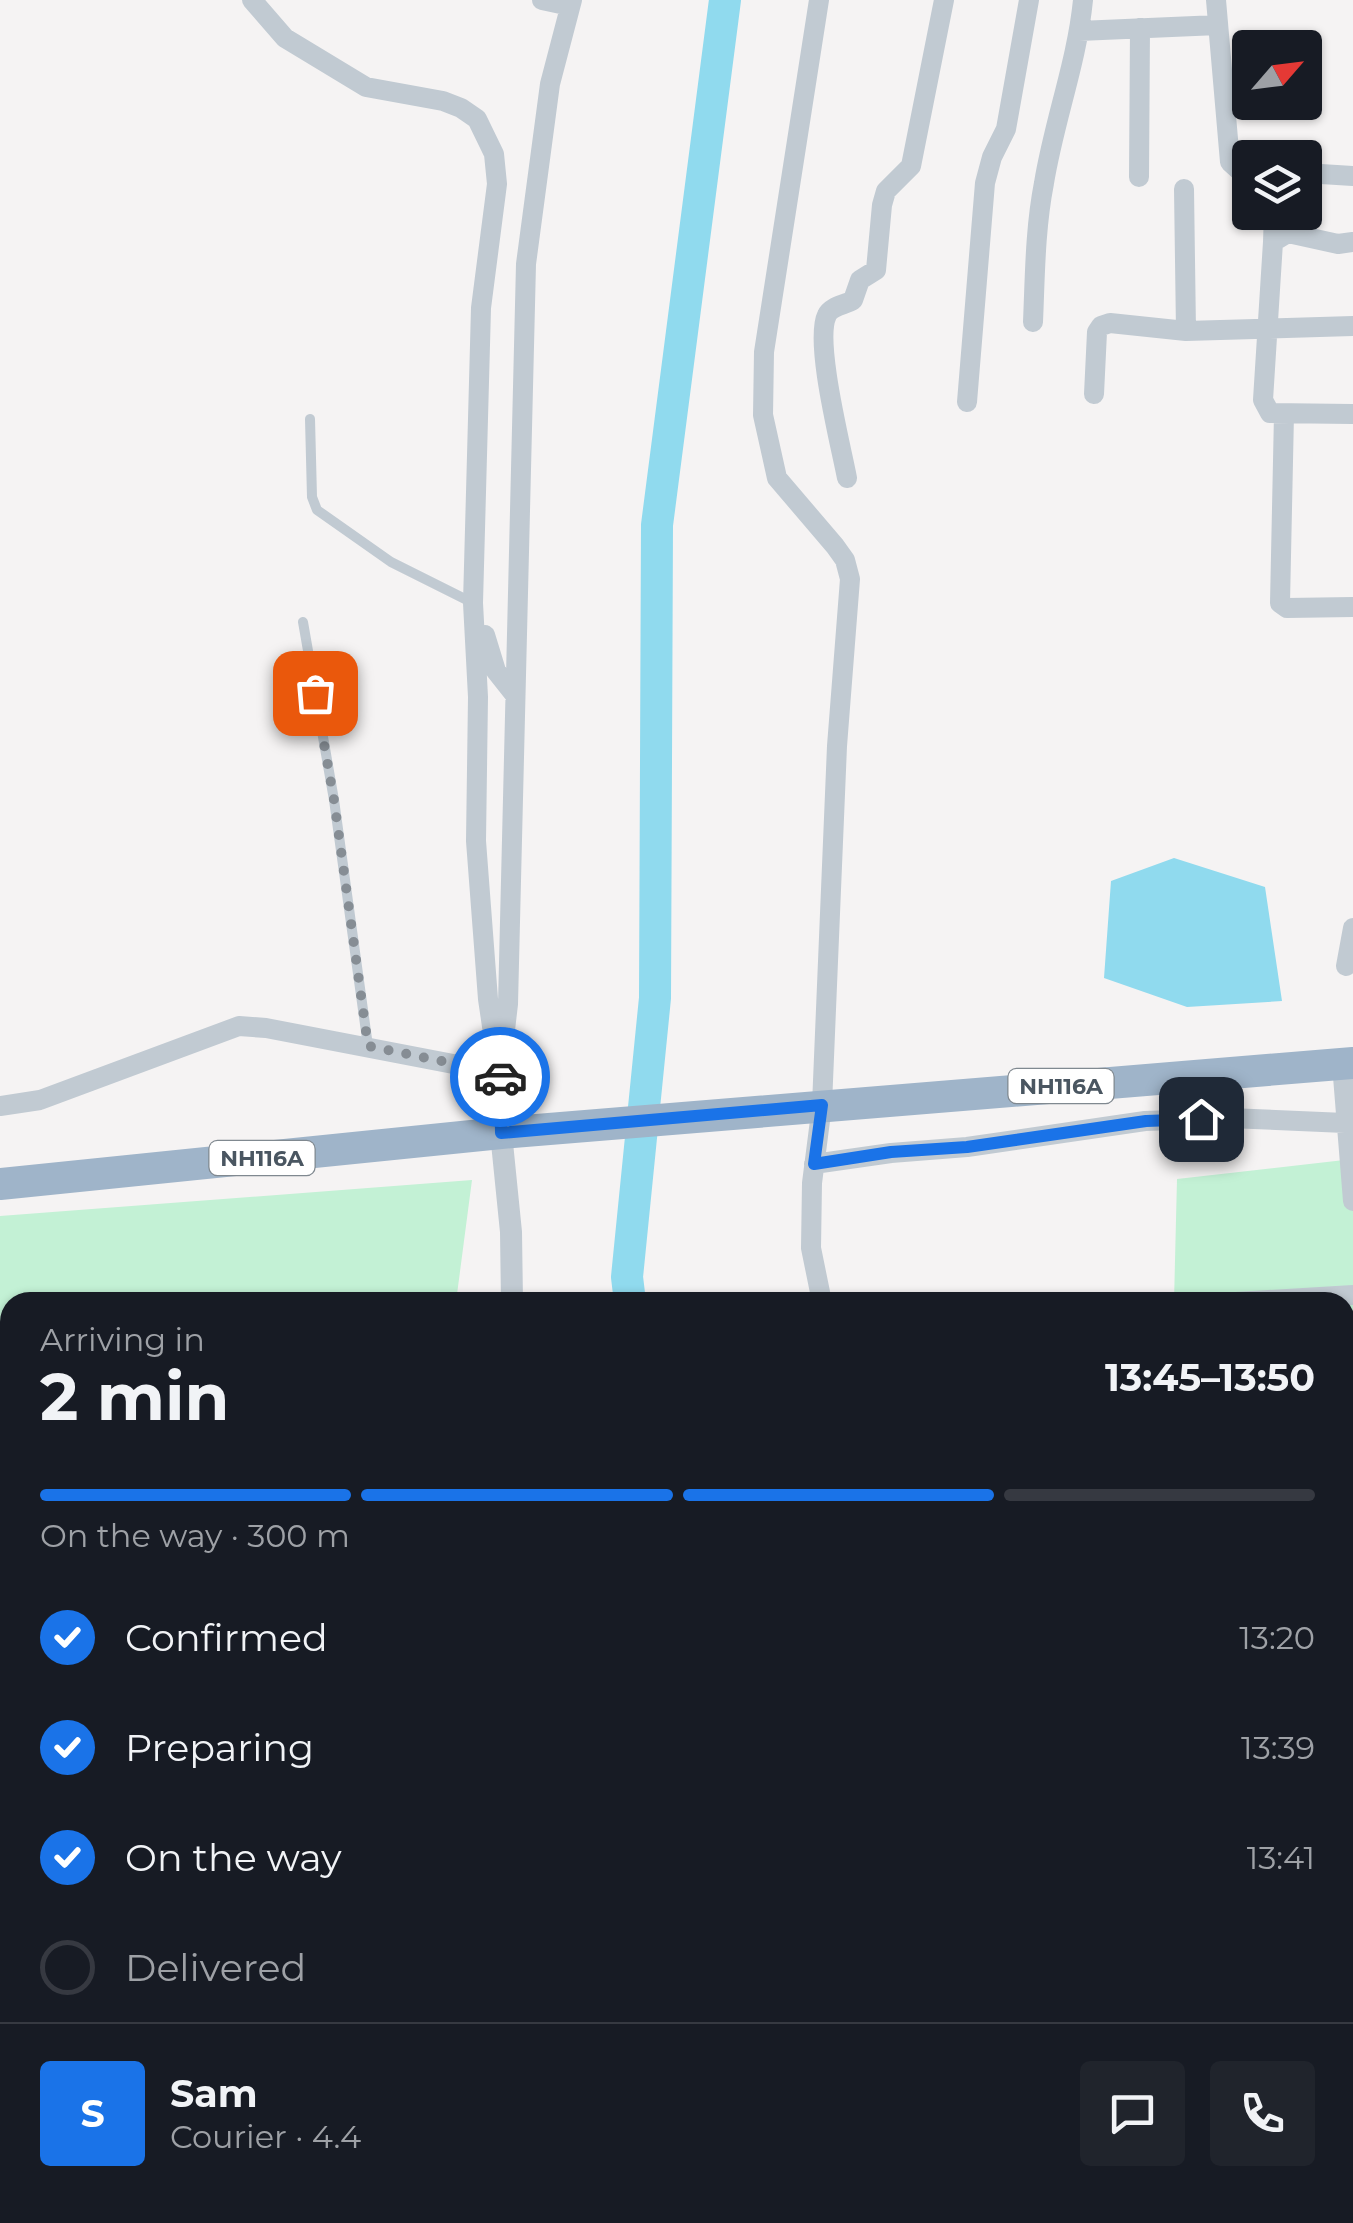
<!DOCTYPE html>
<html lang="en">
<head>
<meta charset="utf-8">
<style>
	body { margin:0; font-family:Montserrat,sans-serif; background:#20242c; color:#f1f3f6; height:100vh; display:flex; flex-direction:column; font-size:38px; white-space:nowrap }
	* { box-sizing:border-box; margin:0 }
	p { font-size:32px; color:#9ea1a6 }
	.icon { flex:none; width:55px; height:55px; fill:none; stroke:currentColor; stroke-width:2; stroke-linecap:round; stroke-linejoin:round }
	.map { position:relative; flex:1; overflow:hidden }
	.details { position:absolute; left:0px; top:1292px; width:1355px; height:932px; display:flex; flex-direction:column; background:#171b24; border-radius:30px 30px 0 0; box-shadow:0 2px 8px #0004 }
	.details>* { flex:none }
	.needle { width:65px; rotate:62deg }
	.fabs { position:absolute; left:1232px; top:30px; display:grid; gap:20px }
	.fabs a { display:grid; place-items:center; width:90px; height:90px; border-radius:10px; background:#171b24; box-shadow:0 2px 8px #0004; font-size:50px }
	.pin { position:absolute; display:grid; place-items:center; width:85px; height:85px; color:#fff; margin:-42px; border-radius:20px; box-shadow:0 5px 15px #0006 }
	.courier { position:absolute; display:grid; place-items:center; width:100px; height:100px; margin:-50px; border:8px solid #1a73e8; border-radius:50%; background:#fff; color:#222; box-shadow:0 2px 12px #0007 }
	.summary em { font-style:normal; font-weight:700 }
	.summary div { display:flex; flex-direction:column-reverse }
	.summary { display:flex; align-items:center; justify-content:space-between; height:170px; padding:0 40px }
	h1 { font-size:65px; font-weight:700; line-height:75px }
	.bar { display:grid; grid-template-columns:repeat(4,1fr); gap:15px 10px; align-content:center; height:120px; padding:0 40px }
	.bar i { height:12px; border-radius:8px; background:#363941 }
	.bar .current { background:#1a73e8 }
	.bar p { grid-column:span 4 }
	.line { display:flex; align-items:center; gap:25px; padding:0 40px; border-top:2px solid #363941 }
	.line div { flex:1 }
	.round { display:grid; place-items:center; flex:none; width:105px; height:105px; border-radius:10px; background:#20242c }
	ol { padding:0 40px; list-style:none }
	li { display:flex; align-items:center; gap:30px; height:110px }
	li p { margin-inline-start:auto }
	li .icon { padding:10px; border-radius:50%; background:#1a73e8; color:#fff; stroke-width:4 }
	li:last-child { color:#9ea1a6 }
	li i { width:55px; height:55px; border:5px solid #363941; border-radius:50% }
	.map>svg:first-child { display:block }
</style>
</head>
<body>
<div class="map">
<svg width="1353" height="2223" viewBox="0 0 1353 2223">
	<rect width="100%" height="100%" fill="#f5f3f3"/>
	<path fill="#c3f1d5" d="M1353,1159V1687L1345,1690V1302H1174L1177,1179Z
		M472,1180L456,1302H10V2215H343L344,2223H0V1216Z"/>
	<path fill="#90daee" d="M1174,858L1265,887L1282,1001L1187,1007L1104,978L1111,881Z
		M1353,1374V1494L1345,1454V1375Z
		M943,2215H1030V2223H947Z"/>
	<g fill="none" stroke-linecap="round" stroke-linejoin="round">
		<path stroke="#90daee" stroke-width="32" d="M630,1302L627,1277L655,998L657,525L725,0
			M680,2215V2223"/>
		<path stroke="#7ad0a6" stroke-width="4" stroke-dasharray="8 5" stroke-linecap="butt" d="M1345,1346L1353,1345
			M1345,1545L1353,1555"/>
		<path stroke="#c1cad2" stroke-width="10" d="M310,419L312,497L317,510L391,562L473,603
			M303,622L334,800L368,1046"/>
		<path stroke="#c1cad2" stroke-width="20" d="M252,0L285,38L366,87L443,101L461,108L477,119L494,154L497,184L481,308L473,603L478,697L476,841L488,999L493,1033L501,1059
			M542,0L570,6
			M819,0L764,352L763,415L777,478L835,546L845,560L850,579L837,746L822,1105L812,1183L811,1248L822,1302
			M1216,0L1230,162L1240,171H1250
			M1079,31L1218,25
			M1305,173L1353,176
			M1139,177L1140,28
			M1184,189L1186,331
			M1273,242L1274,212
			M1033,322C1035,276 1035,229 1044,183C1054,121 1077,62 1083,0
			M1094,394L1097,332L1101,326L1110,323L1186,331L1353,326
			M967,402L985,183L992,157L1006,129L1029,0
			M1284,414L1280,603L1287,608L1353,607
			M1352,414L1270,413L1263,400L1273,242L1288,233L1338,244L1353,242
			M847,478C841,446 814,341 827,315C831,306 845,305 853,300L860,280L876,270L882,205L886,191L911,166L944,0
			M485,635L496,671L515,695
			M1346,966L1353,928
			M1342,1064L1353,1201
			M0,1106L40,1100L239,1026L266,1028L500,1073
			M501,1133L500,1073L508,1004L526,264L550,84L572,0
			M814,1164L891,1153L967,1147L1145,1121L1229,1118L1345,1123
			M1236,1302L1353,1295
			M1345,1692L1353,1688
			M463,2215L481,2223
			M1306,2215L1313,2223
			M381,2223L382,2215
			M554,2223L559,2215
			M907,2223V2215
			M1047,2223L1049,2215
			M1353,2223L1346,2177L1353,2166"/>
		<path stroke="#c1cad2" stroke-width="22" d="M501,1133L511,1232L512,1302
			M413,2223L414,2215"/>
		<path stroke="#9fb4c9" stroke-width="32" d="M0,1184L501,1133L1353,1063"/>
	</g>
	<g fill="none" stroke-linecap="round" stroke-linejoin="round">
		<path stroke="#868d94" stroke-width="10" stroke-dasharray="0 18" d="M315,693L334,800L368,1046L500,1073V1077"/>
		<path stroke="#1a73e8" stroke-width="12" d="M500,1077L501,1133L822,1105L814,1164L891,1152L967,1147L1146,1121L1201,1119"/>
	</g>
	<g text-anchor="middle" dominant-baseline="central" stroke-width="8" stroke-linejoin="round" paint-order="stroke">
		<g fill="#fff" stroke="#808990" stroke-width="2.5">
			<rect x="1008.5" y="1069" width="105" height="34" rx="8"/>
			<rect x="209.5" y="1141" width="105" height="34" rx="8"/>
		</g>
		<g font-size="22" font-weight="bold" fill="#4a5661">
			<text x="1061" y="1086">NH116A</text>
			<text x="262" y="1158">NH116A</text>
		</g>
	</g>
</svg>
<div class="fabs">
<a><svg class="needle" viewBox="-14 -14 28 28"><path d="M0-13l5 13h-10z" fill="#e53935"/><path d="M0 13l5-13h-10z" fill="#9ea1a6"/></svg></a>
<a><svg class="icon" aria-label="layers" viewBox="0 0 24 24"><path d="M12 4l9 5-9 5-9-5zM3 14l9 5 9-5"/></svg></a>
</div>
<div class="pin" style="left:315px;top:693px;background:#ea580c"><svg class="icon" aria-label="bag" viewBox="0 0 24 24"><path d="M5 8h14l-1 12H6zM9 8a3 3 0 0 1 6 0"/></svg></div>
<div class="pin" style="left:1201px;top:1119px;background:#1f2937"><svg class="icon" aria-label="home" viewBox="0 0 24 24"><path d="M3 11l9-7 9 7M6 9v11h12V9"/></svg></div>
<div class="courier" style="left:500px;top:1077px"><svg class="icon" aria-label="car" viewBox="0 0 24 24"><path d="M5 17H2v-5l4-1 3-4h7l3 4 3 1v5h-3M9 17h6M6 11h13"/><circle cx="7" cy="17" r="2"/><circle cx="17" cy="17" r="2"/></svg></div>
<section class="details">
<div class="summary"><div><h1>2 min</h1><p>Arriving in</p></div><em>13:45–13:50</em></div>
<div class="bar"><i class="current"></i><i class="current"></i><i class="current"></i><i></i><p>On the way · 300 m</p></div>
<ol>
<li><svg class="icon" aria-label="check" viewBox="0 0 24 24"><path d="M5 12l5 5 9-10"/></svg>Confirmed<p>13:20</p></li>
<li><svg class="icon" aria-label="check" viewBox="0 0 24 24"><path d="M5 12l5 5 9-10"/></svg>Preparing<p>13:39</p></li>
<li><svg class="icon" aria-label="check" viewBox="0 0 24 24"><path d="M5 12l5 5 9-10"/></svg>On the way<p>13:41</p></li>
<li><i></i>Delivered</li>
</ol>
<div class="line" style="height:180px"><b class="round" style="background:#1a73e8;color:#fff">S</b><div><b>Sam</b><p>Courier · 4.4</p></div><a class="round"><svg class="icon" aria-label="chat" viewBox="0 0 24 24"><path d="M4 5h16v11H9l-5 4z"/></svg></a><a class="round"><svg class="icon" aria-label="phone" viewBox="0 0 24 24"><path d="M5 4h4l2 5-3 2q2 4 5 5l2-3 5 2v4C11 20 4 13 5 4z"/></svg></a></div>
</section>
</div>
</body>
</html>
